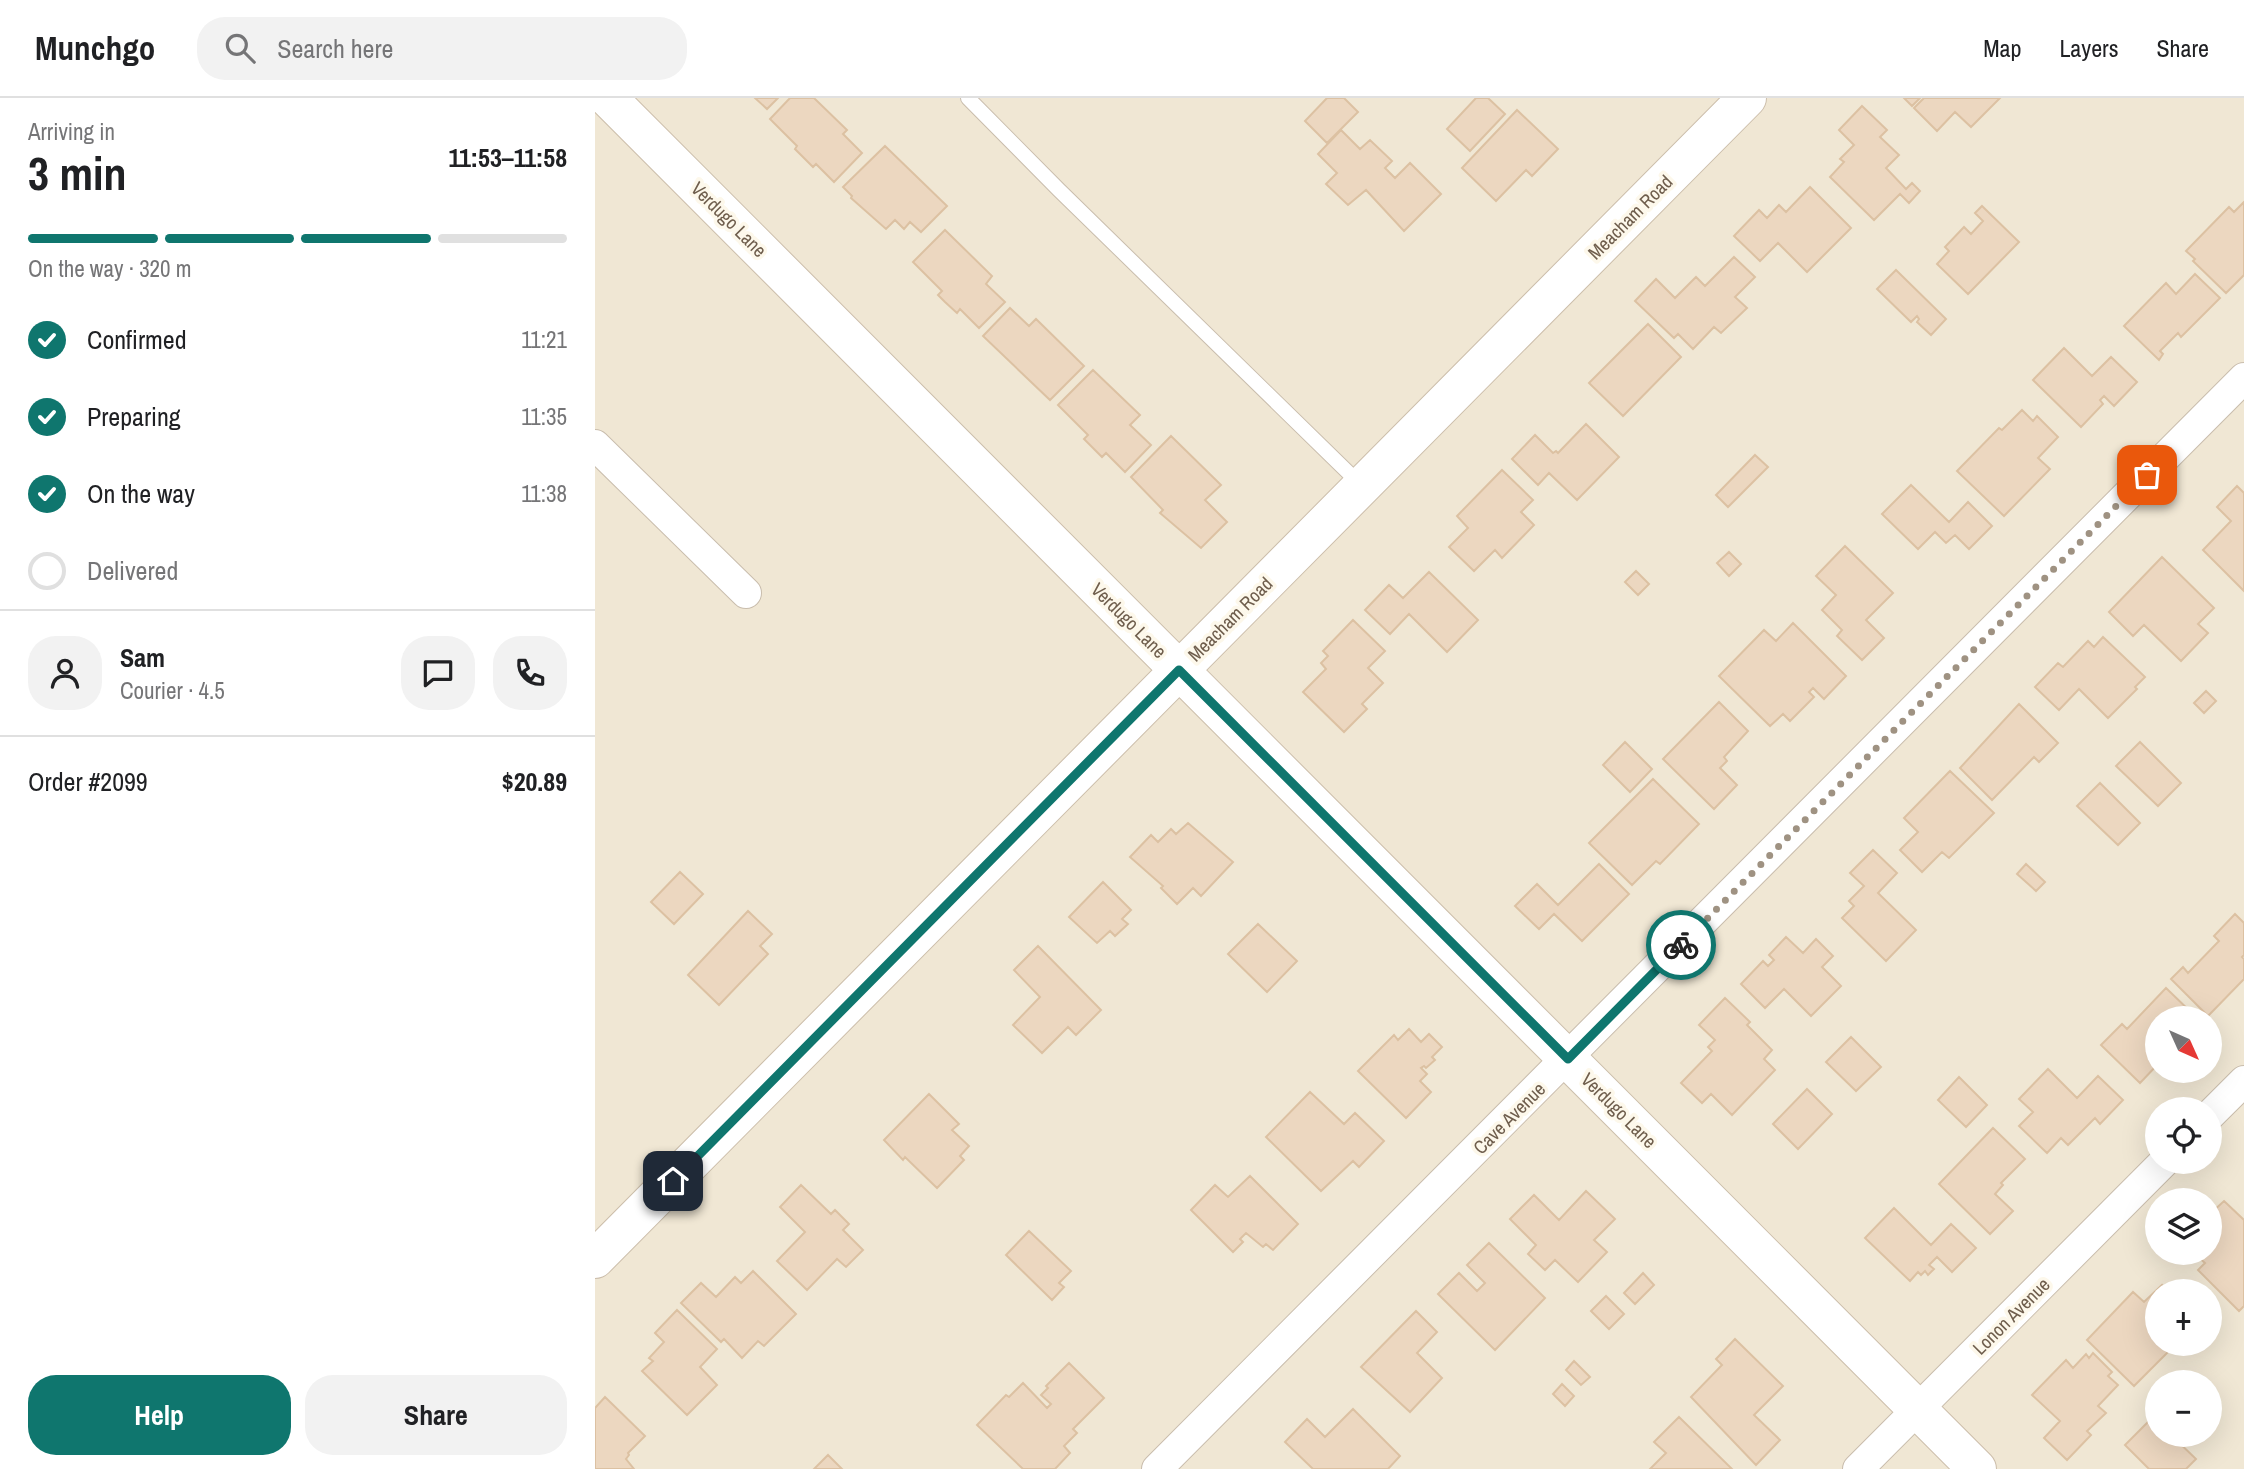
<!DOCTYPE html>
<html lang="en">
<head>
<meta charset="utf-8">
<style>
	body { margin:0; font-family:"Archivo Narrow",sans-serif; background:#f2f2f2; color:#202124; height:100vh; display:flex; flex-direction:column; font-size:26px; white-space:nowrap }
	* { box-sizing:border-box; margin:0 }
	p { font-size:23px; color:#757577 }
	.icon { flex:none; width:38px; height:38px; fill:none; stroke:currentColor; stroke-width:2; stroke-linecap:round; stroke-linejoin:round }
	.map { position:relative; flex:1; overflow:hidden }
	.side { display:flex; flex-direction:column; background:#fff; width:595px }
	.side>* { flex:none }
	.needle { width:46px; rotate:135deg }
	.fabs { position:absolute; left:1550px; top:908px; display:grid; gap:14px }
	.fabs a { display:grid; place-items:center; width:77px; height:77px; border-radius:50%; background:#fff; box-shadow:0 7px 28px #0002; font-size:35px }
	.pin { position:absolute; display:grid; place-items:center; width:60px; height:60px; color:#fff; margin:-30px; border-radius:14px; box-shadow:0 4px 10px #0006 }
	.courier { position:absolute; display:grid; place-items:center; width:70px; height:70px; margin:-35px; border:5px solid #0f766e; border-radius:50%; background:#fff; color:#222; box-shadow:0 2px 9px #0007 }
	.headline em { font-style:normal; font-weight:700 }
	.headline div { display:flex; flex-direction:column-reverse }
	.headline { display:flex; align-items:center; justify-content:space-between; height:119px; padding:0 28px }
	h1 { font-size:46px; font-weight:700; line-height:52px }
	.bar { display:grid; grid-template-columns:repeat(4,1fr); gap:10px 7px; align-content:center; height:84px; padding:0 28px }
	.bar i { height:9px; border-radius:5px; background:#e0e0e0 }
	.bar .on { background:#0f766e }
	.bar p { grid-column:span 4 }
	.line { display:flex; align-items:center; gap:18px; padding:0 28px; border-top:2px solid #e0e0e0 }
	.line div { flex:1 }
	.round { display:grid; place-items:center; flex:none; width:74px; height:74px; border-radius:28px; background:#f2f2f2 }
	ol { padding:0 28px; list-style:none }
	li { display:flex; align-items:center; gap:21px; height:77px }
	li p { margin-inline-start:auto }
	li .icon { padding:7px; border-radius:50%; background:#0f766e; color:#fff; stroke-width:4 }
	li:last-child { color:#757577 }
	li i { width:38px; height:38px; border:4px solid #e0e0e0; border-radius:50% }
	.primary-button { display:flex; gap:14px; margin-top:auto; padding:14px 28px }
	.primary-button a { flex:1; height:80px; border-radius:28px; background:#0f766e; color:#fff; font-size:28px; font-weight:700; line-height:80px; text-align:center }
	.primary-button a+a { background:#f2f2f2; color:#202124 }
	header { display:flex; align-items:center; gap:42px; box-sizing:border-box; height:98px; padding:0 35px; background:#fff; border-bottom:2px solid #e0e0e0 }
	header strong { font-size:33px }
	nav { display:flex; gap:38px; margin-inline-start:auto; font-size:24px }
	.search { width:490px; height:63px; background:#f2f2f2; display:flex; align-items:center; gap:18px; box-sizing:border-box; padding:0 24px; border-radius:28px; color:#757577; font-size:26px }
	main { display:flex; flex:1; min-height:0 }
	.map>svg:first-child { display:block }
</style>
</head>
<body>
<header>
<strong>Munchgo</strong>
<div class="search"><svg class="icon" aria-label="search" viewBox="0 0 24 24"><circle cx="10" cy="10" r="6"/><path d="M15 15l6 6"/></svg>Search here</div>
<nav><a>Map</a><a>Layers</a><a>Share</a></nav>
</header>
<main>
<section class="side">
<div class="headline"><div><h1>3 min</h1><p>Arriving in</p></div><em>11:53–11:58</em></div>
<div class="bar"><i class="on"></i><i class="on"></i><i class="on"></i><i></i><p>On the way · 320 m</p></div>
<ol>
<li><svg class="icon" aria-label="check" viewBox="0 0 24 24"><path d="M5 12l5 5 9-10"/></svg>Confirmed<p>11:21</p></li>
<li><svg class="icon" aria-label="check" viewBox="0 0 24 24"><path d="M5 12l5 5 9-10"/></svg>Preparing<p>11:35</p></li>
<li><svg class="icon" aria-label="check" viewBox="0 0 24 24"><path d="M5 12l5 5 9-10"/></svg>On the way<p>11:38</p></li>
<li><i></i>Delivered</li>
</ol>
<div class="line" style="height:126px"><a class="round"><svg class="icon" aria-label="person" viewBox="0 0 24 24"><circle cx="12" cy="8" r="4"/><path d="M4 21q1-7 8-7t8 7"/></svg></a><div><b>Sam</b><p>Courier · 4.5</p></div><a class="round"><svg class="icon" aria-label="chat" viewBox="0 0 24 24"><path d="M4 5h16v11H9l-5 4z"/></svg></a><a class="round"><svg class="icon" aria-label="phone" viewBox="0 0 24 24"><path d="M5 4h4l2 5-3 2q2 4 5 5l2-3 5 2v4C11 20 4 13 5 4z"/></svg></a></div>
<div class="line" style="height:91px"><div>Order #2099</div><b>$20.89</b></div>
<div class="primary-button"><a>Help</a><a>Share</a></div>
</section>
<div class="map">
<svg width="1649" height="1371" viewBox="0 0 1649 1371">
	<rect width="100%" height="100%" fill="#f9f4e5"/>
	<path fill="#f0e7d4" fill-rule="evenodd" d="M0,0H1649V1371H0ZM1563,920H1615V973H1563ZM1563,1012H1615V1064H1563ZM1563,1102H1615V1155H1563ZM1563,1194H1615V1246H1563ZM1563,1284H1615V1337H1563Z"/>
	<path fill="#ecd7c0" stroke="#dcc1a2" stroke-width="2" d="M160,0H183L172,11Z
		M195,0H219L252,32L248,36L267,55L239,84L221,66L218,69L200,51L202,48L175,21Z
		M732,0H749L763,14L732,45L710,23Z
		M881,0H893L910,16L875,53L852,31Z
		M1309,0H1325L1317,8Z
		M1329,0H1405L1376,29L1360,14L1342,33L1319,10Z
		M1267,8L1292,32L1285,39L1304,57L1291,70L1311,91L1317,85L1325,93L1314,105L1305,96L1279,122L1235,79L1249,64L1245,61L1259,47L1244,32Z
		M922,12L963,51L937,78L931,72L901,103L867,70Z
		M746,32L765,51L775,42L797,63L790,70L800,80L815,65L846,96L809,133L771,92L753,107L731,86L742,75L723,56Z
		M290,48L352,108L326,134L315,124L309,131L300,122L291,131L256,100L257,98L248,89Z
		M1215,89L1256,130L1212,174L1183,145L1165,163L1139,138L1164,112L1172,120L1184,107L1191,114Z
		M1649,104V177L1631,195L1598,163L1600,161L1591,153L1634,109L1639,114Z
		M1387,108L1424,144L1373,196L1342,166L1354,153L1350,149L1369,129L1376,136L1388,123L1380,115Z
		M350,132L397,178L391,186L410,204L384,230L365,211L362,215L350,204L343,197L347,193L318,164Z
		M1139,159L1160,179L1140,199L1152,210L1126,235L1119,229L1098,251L1083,236L1079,240L1040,203L1061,181L1080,200L1101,179L1110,188Z
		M1301,172L1351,221L1336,237L1322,224L1324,221L1322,218L1316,224L1282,191Z
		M1600,176L1625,200L1586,239L1583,235L1565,253L1568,256L1564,262L1529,228L1571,185L1581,196Z
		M415,210L434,228L441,221L489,268L455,302L388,238Z
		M1053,226L1086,259L1028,318L994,285Z
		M1469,250L1497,278L1516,259L1542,284L1519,308L1509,298L1505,302L1508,306L1486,329L1438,282Z
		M498,272L545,317L535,327L556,347L530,374L511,355L507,359L489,341L493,337L463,307Z
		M1427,312L1438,323L1442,318L1463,339L1443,360L1455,371L1409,418L1362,373L1404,330L1407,332Z
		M991,326L1024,359L982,402L954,375L943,387L917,361L940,337L958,355L961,353L963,355Z
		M576,338L626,387L610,402L632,424L606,450L565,415L568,412L536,379Z
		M1160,357L1173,369L1133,409L1121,397Z
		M907,372L938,402L926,414L939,427L907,460L900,452L879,473L854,449L873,430L862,418Z
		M1316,387L1354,424L1373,404L1397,428L1374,451L1360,437L1351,445L1340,434L1323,451L1287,416Z
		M1642,388L1649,395V493L1608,452L1636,423L1622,409Z
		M1250,448L1298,495L1271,522L1289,540L1267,562L1242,538L1247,532L1227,512L1241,497L1221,478Z
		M1134,454L1146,466L1134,478L1122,465Z
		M1567,459L1619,510L1603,526L1613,535L1586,563L1549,527L1538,538L1514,514Z
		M1041,473L1054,486L1043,497L1030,484Z
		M834,474L883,522L852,554L814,516L795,536L770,512L794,487L808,500Z
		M758,522L790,553L773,570L788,585L767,606L772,611L749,634L708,594L731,571L726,565L733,558L728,553Z
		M1198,525L1251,578L1229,601L1218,590L1214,594L1219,599L1195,623L1188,616L1175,628L1124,578L1169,532L1181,543Z
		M1508,539L1550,579L1540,589L1542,591L1513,620L1484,591L1464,612L1440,589L1463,565L1468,569L1493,543L1499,549Z
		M1611,593L1621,603L1609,615L1599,605Z
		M1124,604L1153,633L1129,659L1132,663L1125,670L1142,687L1119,711L1068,661Z
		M1424,606L1463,645L1444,664L1439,659L1397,702L1365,670Z
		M1030,644L1057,671L1035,694L1008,667Z
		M1545,644L1586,685L1563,708L1521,668Z
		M1355,673L1399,715L1354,760L1347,754L1327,774L1305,752L1323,734L1309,720Z
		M1058,681L1104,726L1065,766L1061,763L1037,787L994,745Z
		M1505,685L1545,725L1523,747L1482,708Z
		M593,725L638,764L606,798L598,790L582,806L566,790L568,788L535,759L556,737L563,744L576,731L581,736Z
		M1278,752L1302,775L1283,795L1321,832L1291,863L1247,820L1259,808L1254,803L1269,788L1255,775Z
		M1004,766L1034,796L987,843L959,816L944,831L920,808L942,786L963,807Z
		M1431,766L1450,784L1441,793L1422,776Z
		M85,774L108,796L79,826L56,804Z
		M508,784L536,812L527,821L533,826L520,838L515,833L502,845L474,819Z
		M153,813L177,836L165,848L173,856L124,907L93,877Z
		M1640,816L1649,825V857L1647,859L1649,861V881L1613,918L1576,881L1588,869L1593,875L1624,843L1619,838Z
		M663,826L702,863L672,894L633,856Z
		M1191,839L1208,855L1221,841L1238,858L1227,869L1246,888L1216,918L1189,891L1170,910L1146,886L1168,863L1173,868L1179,862L1174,857Z
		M443,848L506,912L481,937L473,929L447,955L418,927L445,899L419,872Z
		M1571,890L1602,920H1563V966L1545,985L1506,947L1527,926L1532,931Z
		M1130,900L1155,924L1152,927L1177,952L1169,961L1180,972L1137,1017L1116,996L1107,1005L1086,985L1117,953L1113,949L1120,942L1104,927Z
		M814,931L826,944L834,936L847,949L837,959L840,962L831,970L829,968L826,970L832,976L825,983L836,994L811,1020L763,973L799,937L803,942Z
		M1256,939L1286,969L1261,993L1231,964Z
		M1453,971L1482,1000L1503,978L1528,1002L1505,1026L1500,1020L1473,1047L1466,1040L1452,1055L1424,1028L1438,1014L1424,1001Z
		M1364,979L1392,1007L1371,1029L1343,1002Z
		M1212,991L1237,1016L1203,1051L1178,1026Z
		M715,994L749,1026L760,1015L789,1043L764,1069L758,1063L726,1093L671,1039Z
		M334,996L364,1026L357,1032L374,1048L365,1058L369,1062L342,1090L310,1059L308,1062L289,1042Z
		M1398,1030L1430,1061L1406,1085L1408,1087L1400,1096L1418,1113L1395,1136L1344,1086Z
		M655,1078L703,1126L678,1152L671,1146L668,1149L651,1135L645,1141L648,1144L638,1154L596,1112L620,1087L633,1099Z
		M206,1087L236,1116L240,1112L254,1126L248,1132L268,1152L251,1169L242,1161L212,1192L182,1163L210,1134L185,1109Z
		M991,1093L1020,1121L999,1142L1012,1154L983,1184L960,1162L950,1172L933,1156L941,1147L915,1121L939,1097L964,1122Z
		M1629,1103L1649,1122V1208L1644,1213L1603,1172L1610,1165L1601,1157L1615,1155V1142L1619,1139L1615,1135V1116Z
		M1299,1110L1336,1147L1356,1126L1381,1150L1357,1174L1342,1159L1334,1167L1339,1171L1333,1177L1330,1173L1326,1177L1323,1174L1315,1183L1270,1140Z
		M434,1133L476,1173L464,1185L469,1189L457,1202L411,1157Z
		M894,1145L950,1200L900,1252L843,1196L864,1175L882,1193L890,1185L872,1167Z
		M158,1173L201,1216L169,1248L163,1243L147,1260L129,1241L126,1244L86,1205L106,1185L121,1199L140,1179L146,1185Z
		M1048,1175L1059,1187L1040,1206L1029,1195Z
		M1567,1187L1573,1194H1563V1246H1581L1539,1288L1492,1242L1538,1194L1549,1204Z
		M1011,1198L1029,1216L1014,1231L996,1213Z
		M82,1212L122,1251L105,1269L122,1287L92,1317L47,1273L58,1263L54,1260L69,1244L60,1235Z
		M821,1213L842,1234L822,1255L847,1280L815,1314L766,1269Z
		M1140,1241L1188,1288L1159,1317L1185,1342L1161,1367L1096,1299L1127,1267L1121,1261Z
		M1498,1255L1517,1274L1513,1278L1523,1287L1503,1308L1511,1315L1492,1333L1496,1337L1472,1362L1449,1340L1465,1323L1437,1297L1471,1262L1478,1270L1491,1256L1494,1260Z
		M979,1263L995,1279L986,1287L971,1272Z
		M474,1265L509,1300L478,1331L482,1335L469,1348L475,1355L460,1371H428L382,1327L411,1297L414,1299L428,1285L452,1310L456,1306L446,1297L453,1290L451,1288Z
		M967,1286L979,1298L970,1308L958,1296Z
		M10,1299L50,1338L33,1355L34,1357L31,1361L39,1371H0V1310Z
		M758,1311L805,1358L793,1371H718L690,1344L712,1321L730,1339Z
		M1084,1319L1137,1371H1055L1071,1355L1059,1344Z
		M1558,1319L1563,1324V1337H1576L1601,1361L1591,1371H1554L1530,1347Z
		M233,1357L247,1371H219Z"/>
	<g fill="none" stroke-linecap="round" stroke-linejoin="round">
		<g stroke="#c9bdad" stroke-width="16">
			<path id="lane" d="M373,0L464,92L766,387"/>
		</g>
		<g stroke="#c9bdad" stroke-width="32">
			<path id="street" d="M0,347L151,495
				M1615,1017L1649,983
				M562,1371L1649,280
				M1263,1371L1569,1064"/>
		</g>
		<g stroke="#ccbeab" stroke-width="40">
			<path id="secondary" d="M13,0L1382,1371
				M0,1161L1152,0"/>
		</g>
		<use href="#lane" stroke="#fff" stroke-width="14"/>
		<use href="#street" stroke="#fff" stroke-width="30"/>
		<use href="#secondary" stroke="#fff" stroke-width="38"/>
	</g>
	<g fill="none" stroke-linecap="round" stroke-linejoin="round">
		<path stroke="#9f9282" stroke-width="7" stroke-dasharray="0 12.6" d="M1086,847L1552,377"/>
		<path stroke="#0f766e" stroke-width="9" d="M78,1083L584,572L973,961L1086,847"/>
	</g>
	<g text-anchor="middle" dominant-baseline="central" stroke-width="7" stroke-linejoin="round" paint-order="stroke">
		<g font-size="19" fill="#6f5e4d" stroke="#fdf8eb">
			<text transform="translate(1035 119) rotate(-45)">Meacham Road</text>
			<text transform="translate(134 121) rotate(45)">Verdugo Lane</text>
			<text transform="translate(635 521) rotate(-45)">Meacham Road</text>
			<text transform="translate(534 522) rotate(45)">Verdugo Lane</text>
			<text transform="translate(1024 1012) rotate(45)">Verdugo Lane</text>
			<text transform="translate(914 1020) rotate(-45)">Cave Avenue</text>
			<text transform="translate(1416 1218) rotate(-45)">Lonon Avenue</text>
		</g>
	</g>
</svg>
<div class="fabs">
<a><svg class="needle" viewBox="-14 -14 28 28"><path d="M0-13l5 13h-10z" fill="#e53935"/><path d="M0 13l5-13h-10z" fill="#757577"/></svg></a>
<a><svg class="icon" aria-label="locate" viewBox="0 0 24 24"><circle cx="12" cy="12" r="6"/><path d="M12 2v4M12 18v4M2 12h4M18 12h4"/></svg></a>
<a><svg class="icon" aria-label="layers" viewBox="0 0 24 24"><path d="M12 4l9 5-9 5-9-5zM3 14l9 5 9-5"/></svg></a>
<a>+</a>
<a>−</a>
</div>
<div class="pin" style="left:1552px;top:377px;background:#ea580c"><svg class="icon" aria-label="bag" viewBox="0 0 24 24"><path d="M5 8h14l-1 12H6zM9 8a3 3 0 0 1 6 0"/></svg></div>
<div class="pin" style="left:78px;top:1083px;background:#1f2937"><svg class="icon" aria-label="home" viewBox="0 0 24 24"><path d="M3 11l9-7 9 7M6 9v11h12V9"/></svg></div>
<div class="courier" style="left:1086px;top:847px"><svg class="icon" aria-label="bike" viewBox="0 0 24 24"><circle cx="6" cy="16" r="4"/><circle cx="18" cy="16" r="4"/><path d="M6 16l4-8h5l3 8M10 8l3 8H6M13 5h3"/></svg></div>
</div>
</main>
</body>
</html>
